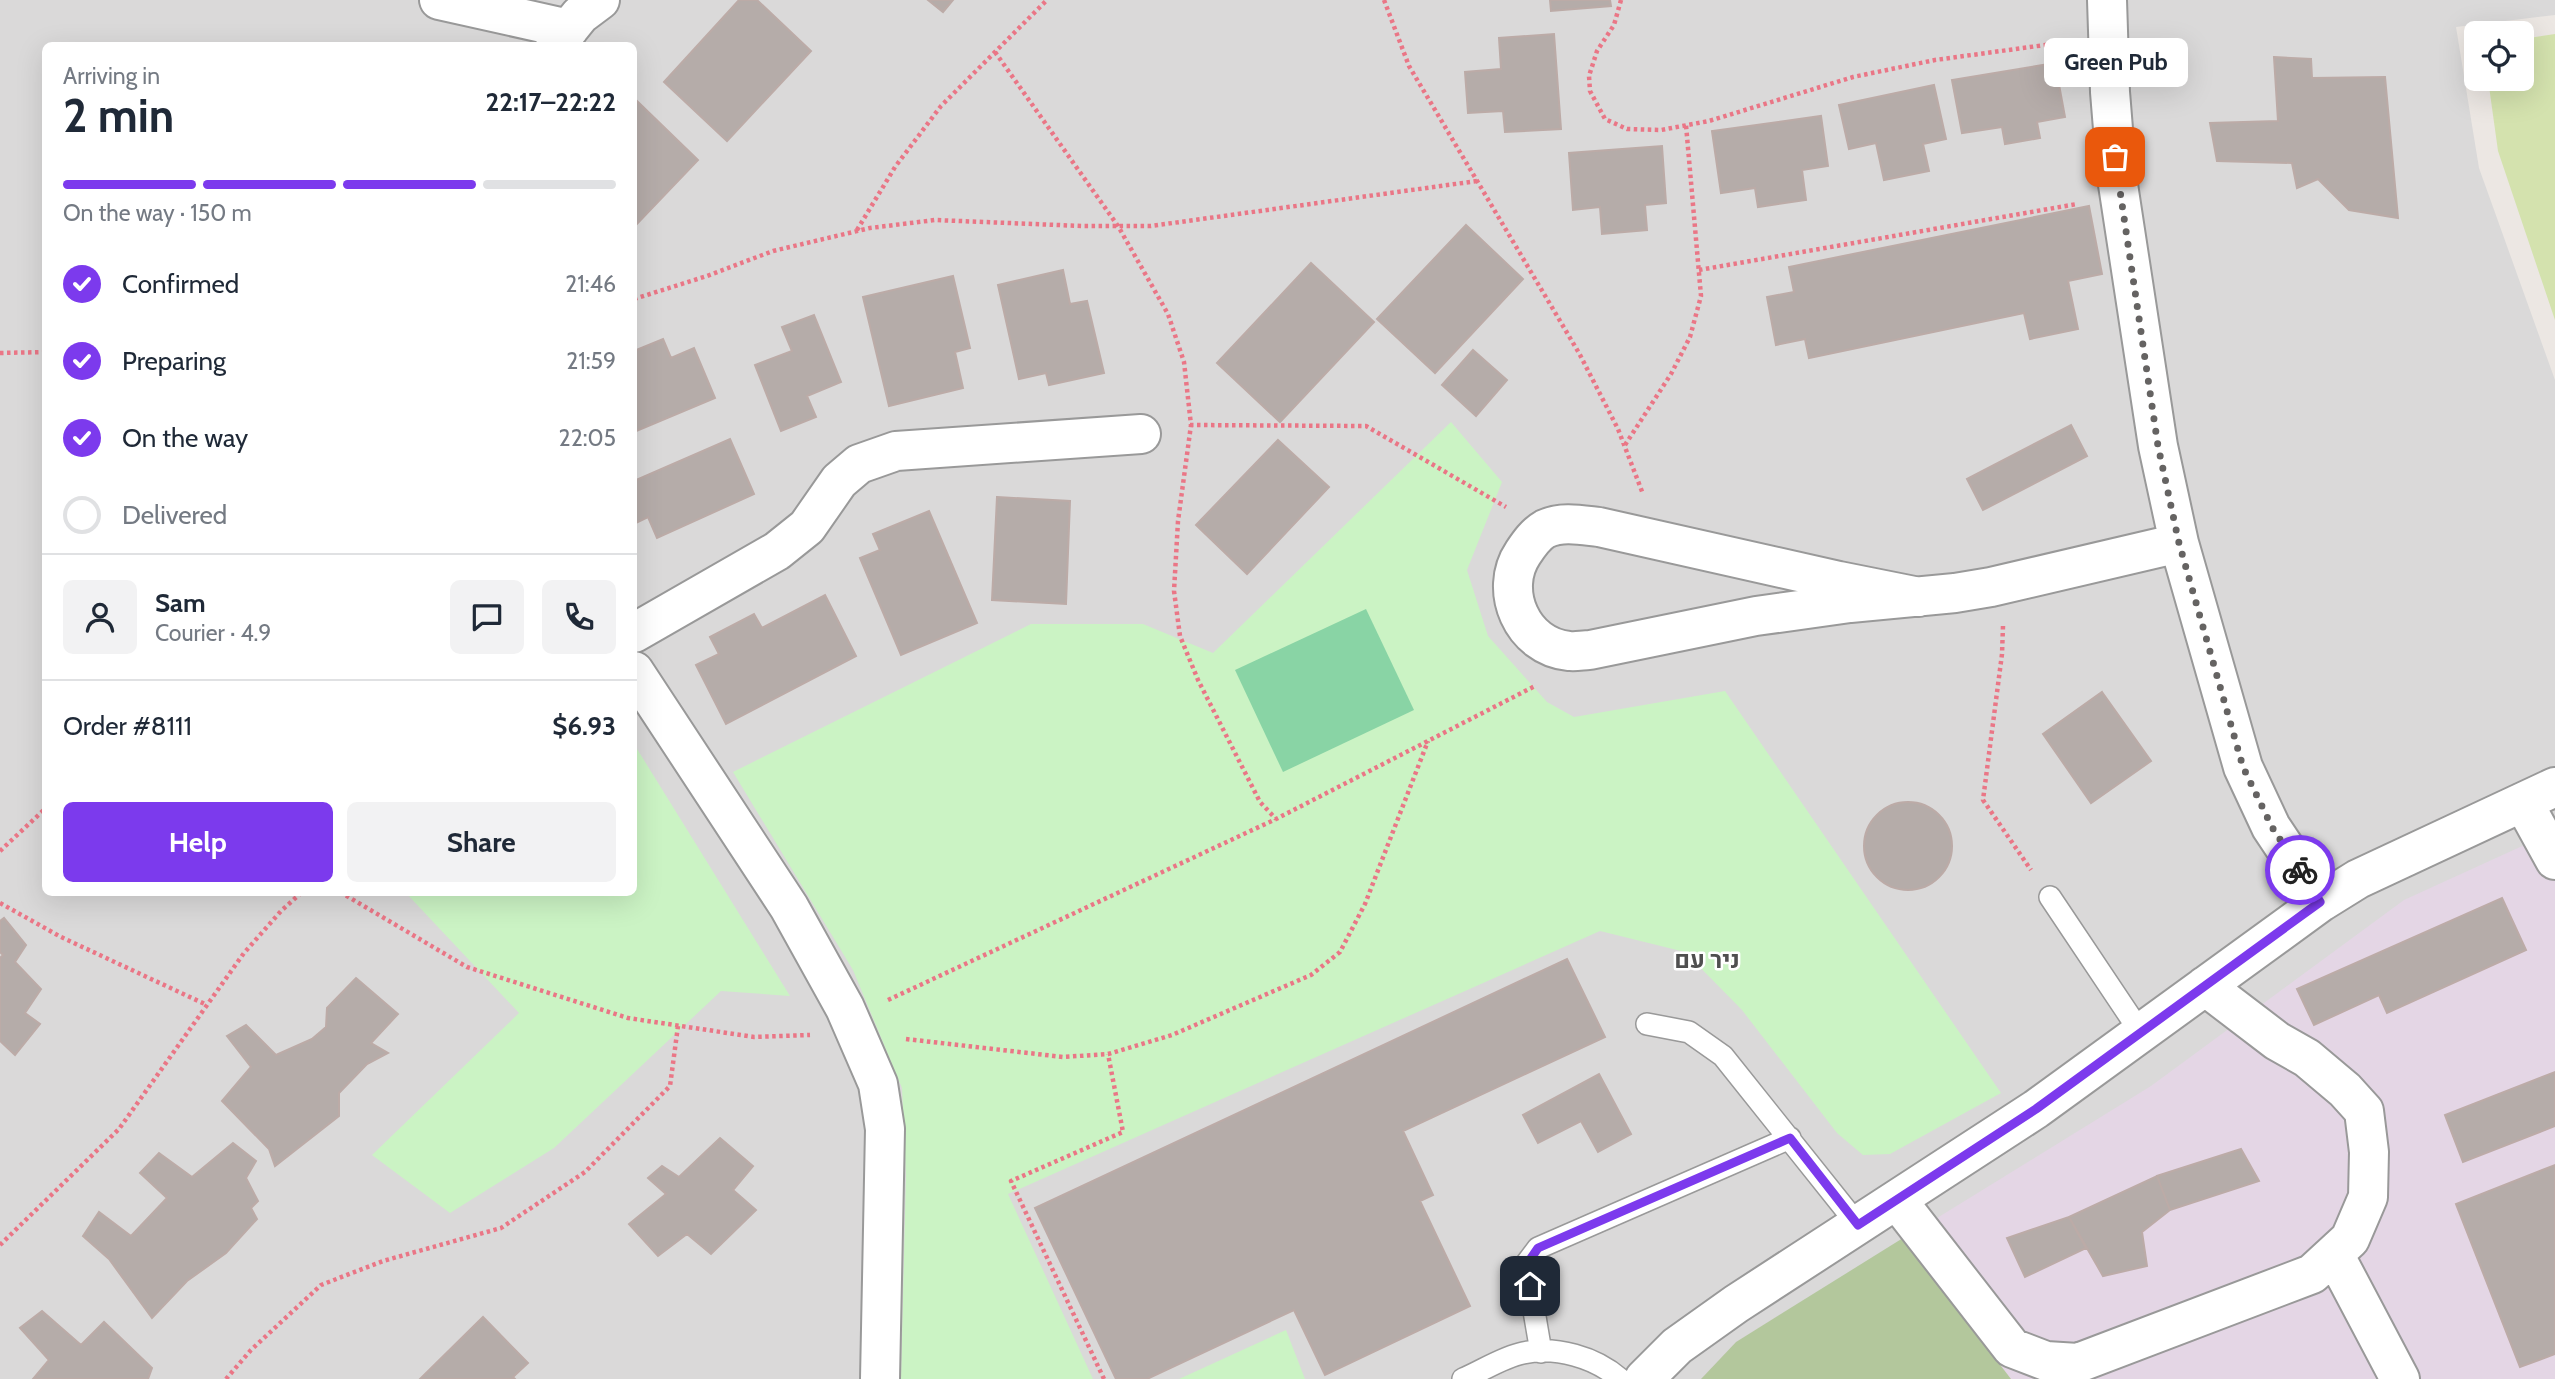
<!DOCTYPE html>
<html lang="en">
<head>
<meta charset="utf-8">
<style>
	body { margin:0; font-family:Cabin,Heebo,sans-serif; background:#f2f2f3; color:#1f2937; height:100vh; display:flex; flex-direction:column; font-size:26px; white-space:nowrap }
	* { box-sizing:border-box; margin:0 }
	p { font-size:23px; color:#747a83 }
	.icon { flex:none; width:38px; height:38px; fill:none; stroke:currentColor; stroke-width:2; stroke-linecap:round; stroke-linejoin:round }
	.map { position:relative; flex:1; overflow:hidden }
	.side { position:absolute; left:42px; top:42px; width:595px; height:854px; display:flex; flex-direction:column; background:#fff; border-radius:10px; box-shadow:0 7px 28px #0002 }
	.side>* { flex:none }
	.fabs { position:absolute; left:2464px; top:21px; display:grid; gap:14px }
	.fabs a { display:grid; place-items:center; width:70px; height:70px; border-radius:10px; background:#fff; box-shadow:0 7px 28px #0002; font-size:35px }
	.pin { position:absolute; display:grid; place-items:center; width:60px; height:60px; color:#fff; margin:-30px; border-radius:14px; box-shadow:0 4px 10px #0006 }
	.courier { position:absolute; display:grid; place-items:center; width:70px; height:70px; margin:-35px; border:5px solid #7c3aed; border-radius:50%; background:#fff; color:#222; box-shadow:0 2px 9px #0007 }
	.bubble { position:absolute; height:49px; border-radius:10px; background:#fff; box-shadow:0 7px 28px #0002; font-size:23px; font-weight:800; line-height:49px; text-align:center }
	.headline em { font-style:normal; font-weight:800 }
	.headline div { display:flex; flex-direction:column-reverse }
	.headline { display:flex; align-items:center; justify-content:space-between; height:119px; padding:0 21px }
	h1 { font-size:46px; font-weight:800; line-height:52px }
	.bar { display:grid; grid-template-columns:repeat(4,1fr); gap:10px 7px; align-content:center; height:84px; padding:0 21px }
	.bar i { height:9px; border-radius:5px; background:#e0e1e3 }
	.bar .selected { background:#7c3aed }
	.bar p { grid-column:span 4 }
	.line { display:flex; align-items:center; gap:18px; padding:0 21px; border-top:2px solid #e0e1e3 }
	.line div { flex:1 }
	.round { display:grid; place-items:center; flex:none; width:74px; height:74px; border-radius:10px; background:#f2f2f3 }
	ol { padding:0 21px; list-style:none }
	li { display:flex; align-items:center; gap:21px; height:77px }
	li p { margin-inline-start:auto }
	li .icon { padding:7px; border-radius:50%; background:#7c3aed; color:#fff; stroke-width:4 }
	li:last-child { color:#747a83 }
	li i { width:38px; height:38px; border:4px solid #e0e1e3; border-radius:50% }
	.button { display:flex; gap:14px; margin-top:auto; padding:14px 21px }
	.button a { flex:1; height:80px; border-radius:10px; background:#7c3aed; color:#fff; font-size:28px; font-weight:800; line-height:80px; text-align:center }
	.button a+a { background:#f2f2f3; color:#1f2937 }
	.map>svg:first-child { display:block }
</style>
</head>
<body>
<div class="map">
<svg width="2555" height="1379" viewBox="0 0 2555 1379">
	<rect width="100%" height="100%" fill="#ece7e3"/>
	<path fill="#dad9d9" fill-rule="evenodd" d="M0,0H2555V15L2456,27L2479,168L2555,380V1379H0ZM46,46H634V892H46Z"/>
	<path fill="#e4d6e5" d="M2555,831V1379H1701L1736,1342L2151,1086L2404,900Z"/>
	<path fill="#d4e2ae" d="M2555,34V320L2498,151L2488,79H2522V39Z"/>
	<path fill="#b3c79c" d="M1903,1238L2011,1379H1701L1736,1342Z"/>
	<path fill="#cbf3c4" d="M1451,422L1502,482L1467,570L1488,636L1547,702L1574,717L1725,691L2001,1093L1890,1154L1863,1155L1837,1133L1742,1010L1685,952L1600,931L1008,1194L1093,1379H901L906,1176L902,1088L853,970L733,772L1031,624H1143L1213,653Z
		M634,744L790,996L721,991L554,1148L450,1213L372,1155L519,1013L406,893L634,892Z
		M1286,1330L1305,1379H1179Z"/>
	<path fill="#89d4a5" d="M1366,609L1414,710L1283,772L1235,670Z"/>
	<path fill="#b5aca9" stroke="#bcaba7" stroke-width="2" d="M739,0H757L811,51L727,141L664,82Z
		M928,0H953L943,12Z
		M1550,0H1610L1611,6L1551,11Z
		M1554,34L1561,129L1505,132L1503,111L1468,113L1465,72L1501,69L1499,38Z
		M2274,57L2311,59L2312,78L2385,77L2398,218L2349,210L2318,179L2297,188L2292,163L2217,161L2210,123L2278,121Z
		M2055,63L2065,117L2037,122L2040,138L2005,144L2002,127L1962,133L1952,80Z
		M1934,85L1946,139L1923,144L1929,171L1884,180L1876,143L1849,149L1839,105Z
		M637,101L698,160L634,227V105Z
		M1821,116L1828,166L1802,170L1806,200L1758,207L1755,188L1721,193L1712,131Z
		M1662,146L1666,203L1645,205L1647,230L1602,234L1600,207L1573,210L1569,153Z
		M2089,206L2102,274L2068,281L2078,329L2030,339L2024,313L1809,358L1805,339L1776,345L1767,297L1794,292L1789,267Z
		M1466,225L1523,279L1435,373L1377,319Z
		M1311,263L1374,322L1280,422L1217,363Z
		M1063,270L1070,304L1087,301L1104,373L1049,385L1046,373L1019,379L998,285Z
		M953,276L970,348L955,352L963,388L889,406L863,297Z
		M814,315L841,382L807,396L816,417L781,431L755,365L792,351L782,327Z
		M663,339L671,358L694,348L715,398L634,432V351Z
		M1473,350L1507,380L1476,416L1442,385Z
		M2071,425L2087,456L1983,510L1967,479Z
		M730,439L754,494L657,538L648,517L634,524V481Z
		M1278,440L1329,487L1247,574L1196,525Z
		M997,497L1070,501L1066,604L992,600Z
		M929,511L977,623L901,655L860,558L880,550L873,534Z
		M825,595L856,656L726,724L696,665L719,654L710,637L754,614L762,628Z
		M2102,692L2151,761L2091,803L2043,734Z
		M1864 846a44 44 0 1 1 88 0a44 44 0 1 1-88 0Z
		M2502,898L2526,950L2387,1013L2379,995L2314,1025L2297,989Z
		M4,918L26,945L15,962L41,989L25,1013L40,1024L15,1055L0,1041V958L3,955L0,952V921Z
		M1567,959L1605,1037L1403,1131L1433,1195L1420,1201L1470,1306L1325,1375L1294,1310L1147,1379H1116L1035,1208Z
		M356,978L398,1014L371,1043L388,1053L367,1064L339,1093V1116L275,1166L269,1149L222,1101L251,1067L227,1036L246,1025L276,1055L312,1039L326,1027L327,1008Z
		M2555,1072V1126L2463,1162L2445,1115Z
		M1599,1074L1631,1134L1598,1152L1581,1121L1538,1143L1523,1115Z
		M720,1138L753,1166L733,1190L756,1210L711,1254L687,1234L658,1256L629,1224L666,1194L648,1178L662,1166L679,1177Z
		M233,1143L256,1161L246,1178L258,1201L251,1208L257,1219L226,1253L187,1281L152,1318L109,1259L83,1236L99,1212L131,1236L167,1198L140,1173L159,1153L192,1177Z
		M2241,1149L2259,1181L2170,1210L2157,1176Z
		M2555,1165V1354L2520,1367L2456,1204Z
		M2157,1176L2170,1210L2142,1232L2147,1266L2103,1276L2069,1217Z
		M2069,1217L2086,1248L2025,1277L2007,1238Z
		M42,1311L81,1345L104,1322L152,1368L148,1379H33L49,1360L20,1328Z
		M483,1317L528,1363L513,1377L515,1379H420Z"/>
	<g fill="none" stroke-linecap="round" stroke-linejoin="round">
		<g stroke="#999" stroke-width="24">
			<path id="service" d="M2050,897L2141,1033
				M1647,1024L1689,1032L1723,1056L1858,1225
				M1541,1352L1526,1264L1538,1248L1790,1138
				M1463,1379C1482,1371 1503,1357 1523,1353C1556,1346 1595,1357 1620,1379"/>
		</g>
		<g stroke="#999" stroke-width="42">
			<path id="minor" d="M439,0L569,29
				M2107,0L2110,92L2117,178L2158,446L2179,543L2243,767L2271,827L2321,902
				M555,46L580,15L600,0
				M1919,597L1839,581L1599,527C1581,525 1562,521 1545,529C1536,534 1529,544 1523,553C1498,590 1522,647 1569,651C1576,652 1583,650 1590,650L1756,616L1850,603L1955,593L1991,587L2179,543
				M634,633L777,551L807,527L839,481L859,464L896,451L1141,434
				M634,671L789,907L845,1008L878,1084L885,1129L880,1379
				M2523,802L2555,860
				M1897,1200L2012,1348L2046,1361L2078,1363L2312,1274L2350,1239L2368,1197L2369,1152L2364,1111L2345,1090L2307,1058L2277,1041L2205,986
				M2334,1254L2400,1379
				M1644,1379L1677,1346L1736,1304L2036,1109L2321,902L2358,879L2555,787"/>
		</g>
		<path stroke="#ea7686" stroke-width="4.5" stroke-dasharray="3.5 3.5" stroke-linecap="butt" d="M1384,0L1409,66L1579,353L1618,429L1643,494
			M1621,0L1614,25L1597,51L1589,76L1590,91L1605,119L1627,129L1661,130L1709,121L1853,77L1935,60L2067,42
			M995,52L1118,226L1168,314L1184,362L1191,425L1178,521L1174,591L1180,636L1198,680L1260,802L1276,819
			M857,230L895,167L941,106L1047,0
			M1699,270L2077,204
			M634,299L707,276L773,251L870,228L935,220L1082,226H1151L1477,181
			M0,353L46,352
			M1190,425L1366,426L1506,507
			M1625,445L1671,374L1690,337L1701,296L1686,125
			M2003,626L2002,654L1983,800L2031,870
			M0,851L46,808
			M340,892L467,967L628,1018L754,1037L810,1035
			M0,903L61,937L207,1005
			M888,1000L1276,819L1535,686
			M906,1039L1063,1057L1108,1054L1172,1035L1311,975L1340,952L1365,904L1428,741
			M0,1245L119,1129L244,953L281,911L302,892
			M226,1379L251,1350L321,1285L383,1261L501,1228L585,1172L670,1086L678,1026
			M1104,1379L1011,1181L1123,1132L1108,1054"/>
		<use href="#service" stroke="#fff" stroke-width="21"/>
		<use href="#minor" stroke="#fff" stroke-width="38"/>
	</g>
	<g fill="none" stroke-linecap="round" stroke-linejoin="round">
		<path stroke="#656362" stroke-width="7" stroke-dasharray="0 12.6" d="M2115,157L2158,446L2179,543L2243,767L2272,827L2300,870"/>
		<path stroke="#7c3aed" stroke-width="9" d="M1530,1286L1527,1264L1538,1248L1790,1138L1858,1225L2036,1109L2320,902L2300,870"/>
	</g>
	<g text-anchor="middle" dominant-baseline="central" stroke-width="5" stroke-linejoin="round" paint-order="stroke">
		<g font-size="24" font-weight="bold" fill="#4f4f4f" stroke="#fff">
			<text x="1707" y="959">ניר עם</text>
		</g>
	</g>
</svg>
<div class="fabs">
<a><svg class="icon" aria-label="locate" viewBox="0 0 24 24"><circle cx="12" cy="12" r="6"/><path d="M12 2v4M12 18v4M2 12h4M18 12h4"/></svg></a>
</div>
<div class="pin" style="left:2115px;top:157px;background:#ea580c"><svg class="icon" aria-label="bag" viewBox="0 0 24 24"><path d="M5 8h14l-1 12H6zM9 8a3 3 0 0 1 6 0"/></svg></div>
<div class="pin" style="left:1530px;top:1286px;background:#1f2937"><svg class="icon" aria-label="home" viewBox="0 0 24 24"><path d="M3 11l9-7 9 7M6 9v11h12V9"/></svg></div>
<div class="courier" style="left:2300px;top:870px"><svg class="icon" aria-label="bike" viewBox="0 0 24 24"><circle cx="6" cy="16" r="4"/><circle cx="18" cy="16" r="4"/><path d="M6 16l4-8h5l3 8M10 8l3 8H6M13 5h3"/></svg></div>
<div class="bubble" style="left:2044px;top:38px;width:144px">Green Pub</div>
<section class="side">
<div class="headline"><div><h1>2 min</h1><p>Arriving in</p></div><em>22:17–22:22</em></div>
<div class="bar"><i class="selected"></i><i class="selected"></i><i class="selected"></i><i></i><p>On the way · 150 m</p></div>
<ol>
<li><svg class="icon" aria-label="check" viewBox="0 0 24 24"><path d="M5 12l5 5 9-10"/></svg>Confirmed<p>21:46</p></li>
<li><svg class="icon" aria-label="check" viewBox="0 0 24 24"><path d="M5 12l5 5 9-10"/></svg>Preparing<p>21:59</p></li>
<li><svg class="icon" aria-label="check" viewBox="0 0 24 24"><path d="M5 12l5 5 9-10"/></svg>On the way<p>22:05</p></li>
<li><i></i>Delivered</li>
</ol>
<div class="line" style="height:126px"><a class="round"><svg class="icon" aria-label="person" viewBox="0 0 24 24"><circle cx="12" cy="8" r="4"/><path d="M4 21q1-7 8-7t8 7"/></svg></a><div><b>Sam</b><p>Courier · 4.9</p></div><a class="round"><svg class="icon" aria-label="chat" viewBox="0 0 24 24"><path d="M4 5h16v11H9l-5 4z"/></svg></a><a class="round"><svg class="icon" aria-label="phone" viewBox="0 0 24 24"><path d="M5 4h4l2 5-3 2q2 4 5 5l2-3 5 2v4C11 20 4 13 5 4z"/></svg></a></div>
<div class="line" style="height:91px"><div>Order #8111</div><b>$6.93</b></div>
<div class="button"><a>Help</a><a>Share</a></div>
</section>
</div>
</body>
</html>
